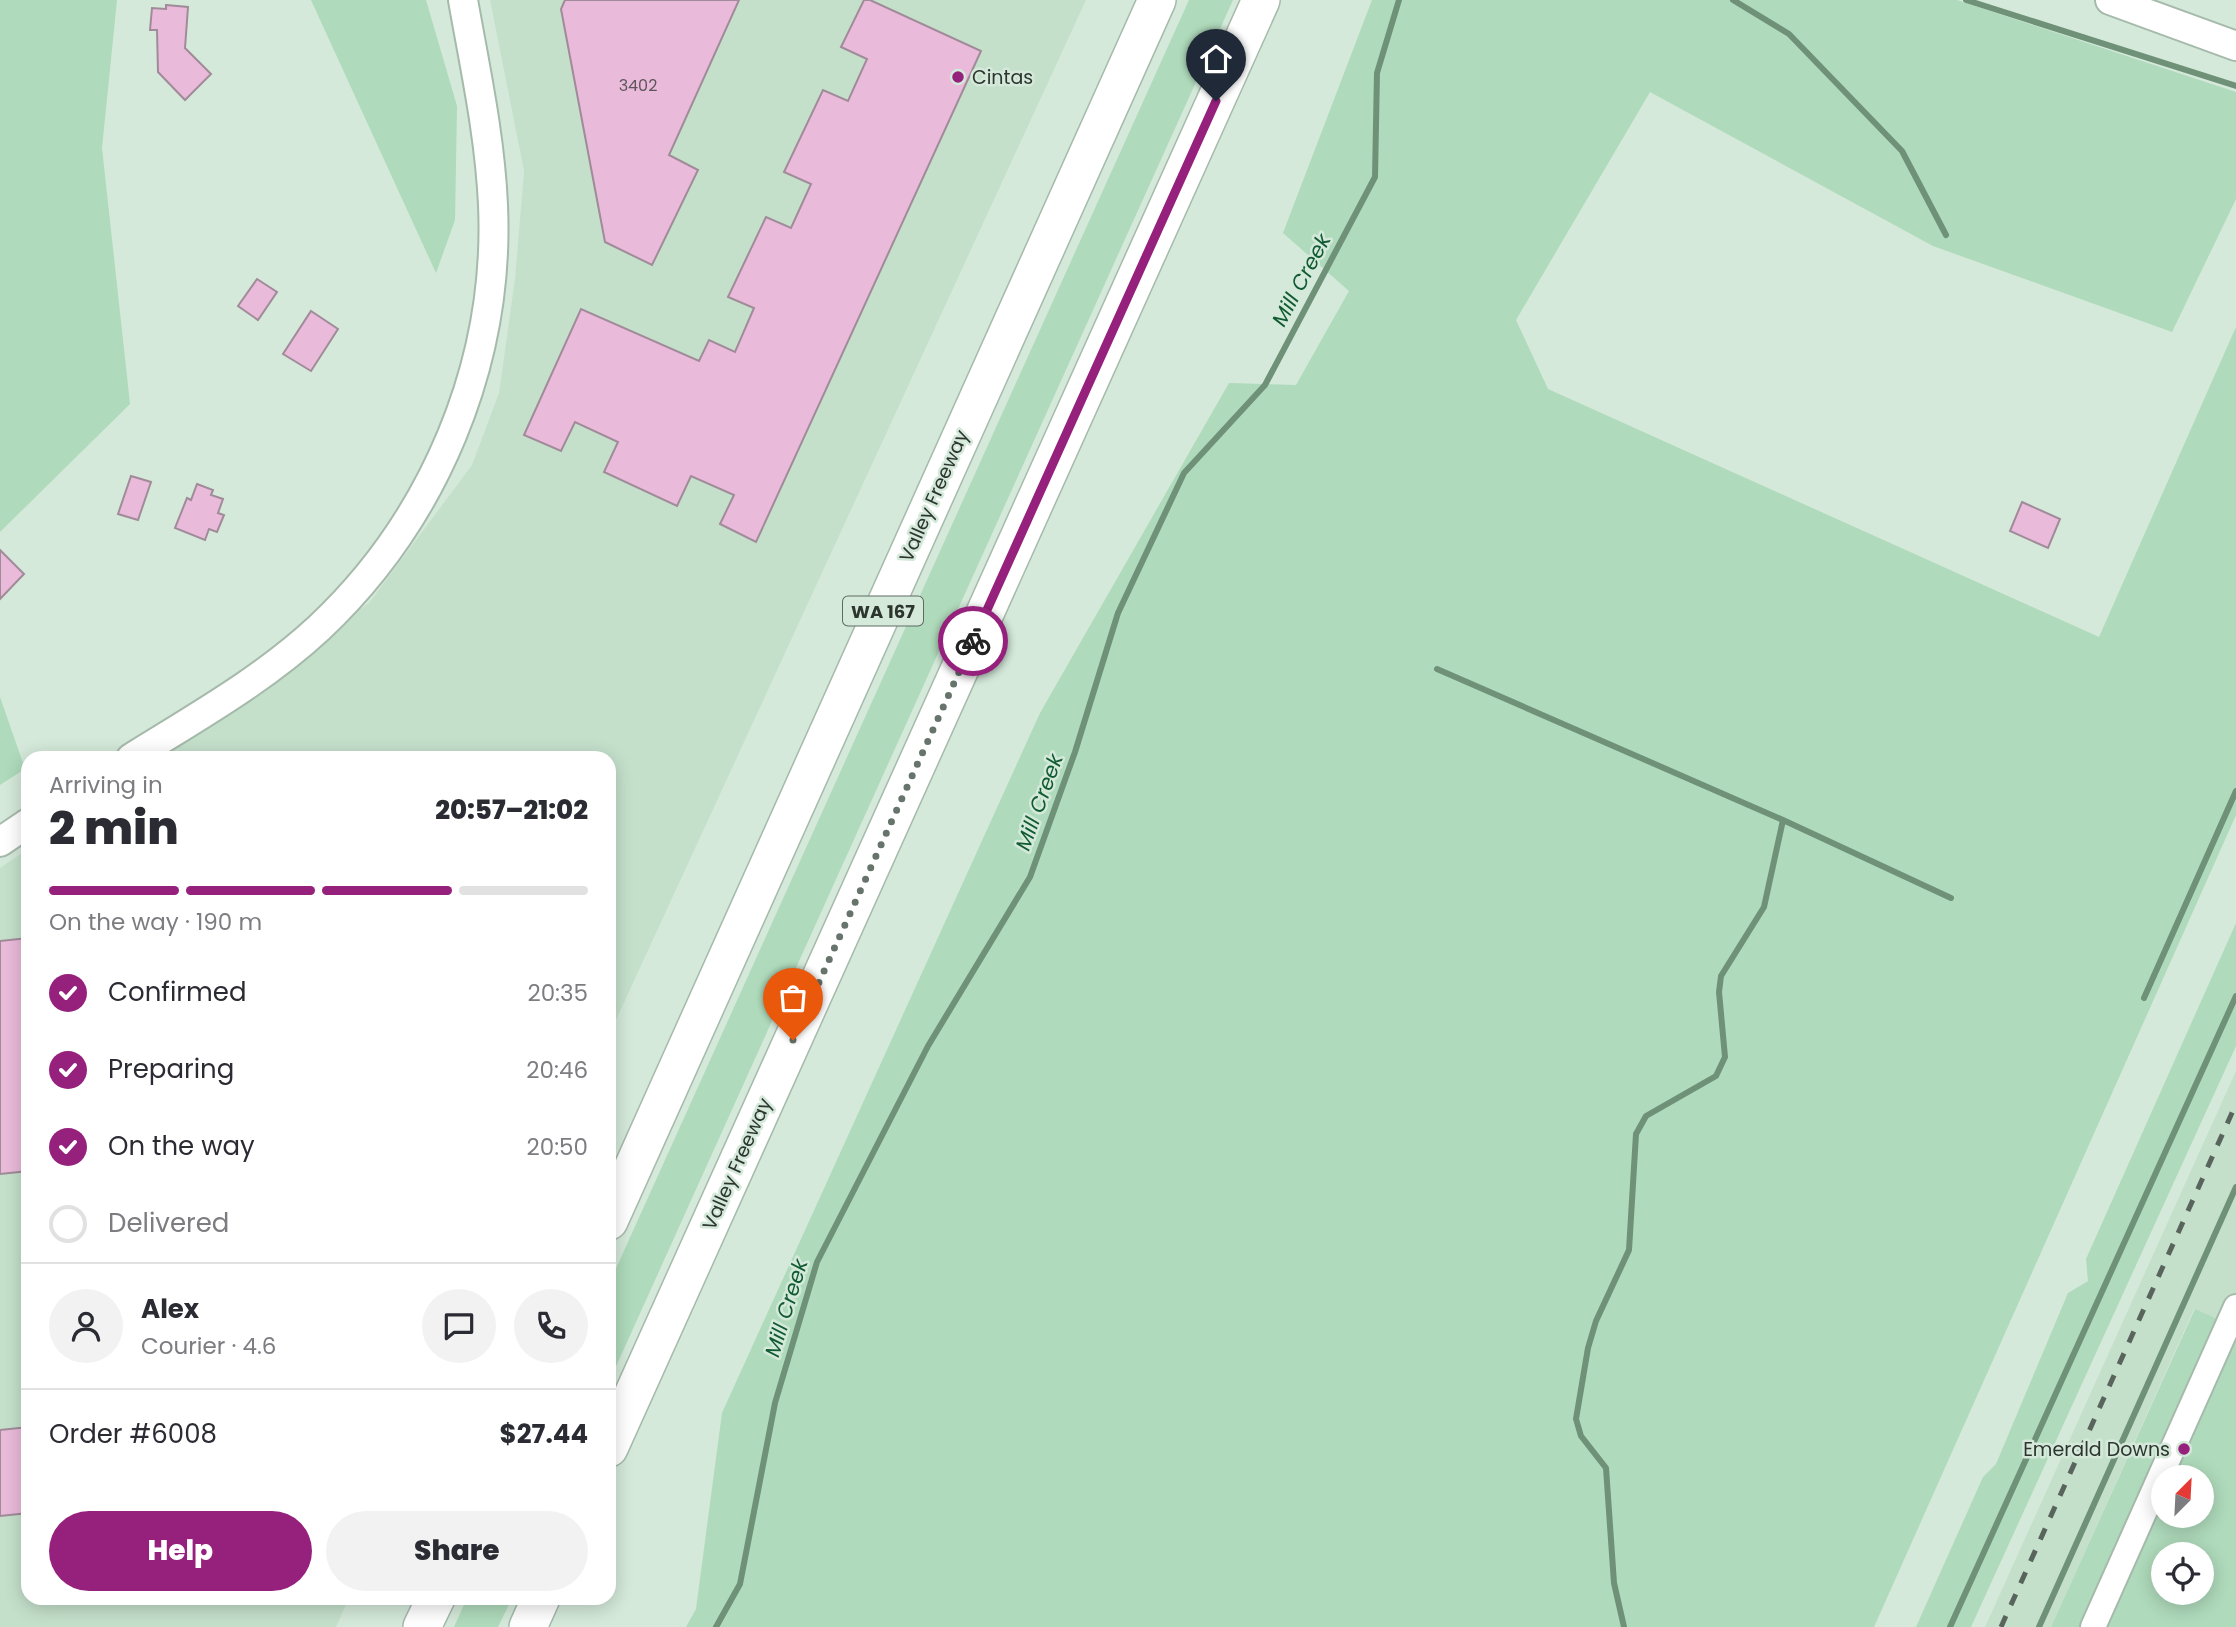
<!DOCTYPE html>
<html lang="en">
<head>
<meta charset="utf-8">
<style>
	body { margin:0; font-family:Poppins,sans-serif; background:#f2f2f3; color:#2b2b33; height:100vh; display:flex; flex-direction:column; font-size:26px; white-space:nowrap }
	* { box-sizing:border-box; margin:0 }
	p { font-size:23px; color:#7c7c81 }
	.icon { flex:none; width:38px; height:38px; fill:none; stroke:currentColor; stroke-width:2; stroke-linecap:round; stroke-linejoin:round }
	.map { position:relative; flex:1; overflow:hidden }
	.details { position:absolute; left:21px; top:751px; width:595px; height:854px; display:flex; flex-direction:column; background:#fff; border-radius:21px; box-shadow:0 4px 18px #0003 }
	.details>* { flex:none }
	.needle { width:46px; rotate:24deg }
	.buttons { position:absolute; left:2151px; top:1465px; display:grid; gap:14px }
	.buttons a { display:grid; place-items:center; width:63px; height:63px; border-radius:50%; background:#fff; box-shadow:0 4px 18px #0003; font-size:35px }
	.pin { position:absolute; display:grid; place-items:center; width:60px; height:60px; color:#fff; margin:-72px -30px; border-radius:50% 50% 50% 0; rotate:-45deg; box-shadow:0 0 7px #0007 }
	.pin .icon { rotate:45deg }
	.courier { position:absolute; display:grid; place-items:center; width:70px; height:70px; margin:-35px; border:5px solid #96217d; border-radius:50%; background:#fff; color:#222; box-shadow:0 2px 9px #0007 }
	.head em { font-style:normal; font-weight:800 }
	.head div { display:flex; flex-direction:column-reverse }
	.head { display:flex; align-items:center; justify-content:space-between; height:119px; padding:0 28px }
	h1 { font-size:46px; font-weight:800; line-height:52px }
	.bar { display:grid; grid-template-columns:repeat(4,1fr); gap:10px 7px; align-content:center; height:84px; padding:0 28px }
	.bar i { height:9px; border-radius:5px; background:#e1e1e2 }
	.bar .selected { background:#96217d }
	.bar p { grid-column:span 4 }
	.line { display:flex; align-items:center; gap:18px; padding:0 28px; border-top:2px solid #e1e1e2 }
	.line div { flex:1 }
	.round { display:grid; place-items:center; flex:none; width:74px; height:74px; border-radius:37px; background:#f2f2f3 }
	ol { padding:0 28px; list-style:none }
	li { display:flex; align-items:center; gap:21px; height:77px }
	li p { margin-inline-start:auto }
	li .icon { padding:7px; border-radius:50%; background:#96217d; color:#fff; stroke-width:4 }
	li:last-child { color:#7c7c81 }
	li i { width:38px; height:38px; border:4px solid #e1e1e2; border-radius:50% }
	.button { display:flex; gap:14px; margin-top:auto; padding:14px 28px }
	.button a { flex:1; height:80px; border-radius:42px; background:#96217d; color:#fff; font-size:28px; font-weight:800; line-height:80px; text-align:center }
	.button a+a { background:#f2f2f3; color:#2b2b33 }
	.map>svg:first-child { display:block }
</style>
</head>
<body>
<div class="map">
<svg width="2236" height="1627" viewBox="0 0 2236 1627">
	<rect width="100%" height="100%" fill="#d4e9da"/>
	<path fill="#c4e0cb" d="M490,0H1086L609,1035V758H154L369,603L472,465L499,393L515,279L524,171Z
		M28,849V1598H349L336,1627H0V868Z
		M2236,1071V1327L2194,1309L2051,1627H1985Z"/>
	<path fill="#afdabb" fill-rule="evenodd" d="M0,0H117L102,148L130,404L0,532Z
		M311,0H426L457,106L455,220L436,273Z
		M1189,0H1233L609,1382V1284Z
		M1372,0H1957L2236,92V199L2172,332L1933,246L1650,92L1516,320L1548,389L2099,637L2236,327V815L1874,1627H686L696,1609L722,1413L1040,713L1229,383L1296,385L1349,291L1283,233Z
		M0,697L25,769L0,785Z
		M2236,923V1046L1971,1627H1916L1983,1477L1996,1464L2068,1293L2088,1281L2086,1259Z
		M2195,1309L2236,1327V1627H2051ZM2163,1477H2202V1516H2163ZM2163,1554H2202V1592H2163Z
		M467,1598H512L498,1627H454Z"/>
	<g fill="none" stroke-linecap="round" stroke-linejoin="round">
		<path stroke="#6e9178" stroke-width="6" d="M1733,0L1789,34L1902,151L1946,235
			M1966,0L2236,86
			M1437,669L1783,820L1951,898
			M2144,998L2236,791
			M716,1627L740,1584L775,1403L817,1262L928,1046L1030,877L1075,752L1118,613L1184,473L1265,385L1375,177L1377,73L1399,0
			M1624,1627L1614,1583L1606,1468L1581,1436L1576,1419L1588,1348L1596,1321L1629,1250L1636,1134L1646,1116L1716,1076L1725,1057L1719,992L1721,976L1764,907L1783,820
			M1950,1627L2236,996
			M2039,1627L2236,1187"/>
	</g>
	<path fill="#eabada" stroke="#a08b99" stroke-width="2" d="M565,0H739L669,155L698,170L652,265L605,242L561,9Z
		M864,0H870L981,51L756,542L720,524L734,495L691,476L677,506L604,472L618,442L575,422L561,451L524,435L581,309L699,361L709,340L735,352L754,308L728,297L766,217L791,228L811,184L784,172L823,90L848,101L867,59L841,47Z
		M166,5L188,7L185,48L211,74L185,100L158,72L157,30H150L152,8L166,9Z
		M257,279L277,292L258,320L238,306Z
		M311,311L338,329L311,371L283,354Z
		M131,476L151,482L138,520L118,514Z
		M197,484L213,490L211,495L223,499L218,513L224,515L217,532L209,529L205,540L175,528L187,498L191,500Z
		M2022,502L2060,519L2048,548L2010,531Z
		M0,550L24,574L0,599Z
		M28,938V1171L0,1174V941Z
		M28,1427V1513L0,1516V1430Z"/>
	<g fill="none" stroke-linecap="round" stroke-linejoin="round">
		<g stroke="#a6baab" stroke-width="28">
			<path id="tertiary" d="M2093,1627L2236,1307"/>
		</g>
		<g stroke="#a6baab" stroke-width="32">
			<path id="secondary" d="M2110,0L2236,46
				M131,758C195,718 263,680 319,628C434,520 500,364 493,205C490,136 475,68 463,0
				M0,842L28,823"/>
		</g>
		<g stroke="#a6baab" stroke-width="40">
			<path id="motorway" d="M609,1221L1157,0
				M609,1448L1261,0
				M422,1627L436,1598
				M528,1627L541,1598"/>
		</g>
		<use href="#tertiary" stroke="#fff" stroke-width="24"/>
		<use href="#secondary" stroke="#fff" stroke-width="28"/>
		<use href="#motorway" stroke="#fff" stroke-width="37"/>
		<path stroke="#59645c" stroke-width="5" stroke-dasharray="12 12" stroke-linecap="butt" d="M2001,1627L2236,1104"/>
	</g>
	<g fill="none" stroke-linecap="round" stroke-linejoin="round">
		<path stroke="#67746b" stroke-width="7" stroke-dasharray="0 12.6" d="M793,1040L973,641"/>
		<path stroke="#96217d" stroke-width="9" d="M973,641L1216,101"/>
	</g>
	<g fill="#96217d" stroke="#d4e9da" stroke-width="2.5">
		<circle cx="958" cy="77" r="7"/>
		<circle cx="2184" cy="1449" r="7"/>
	</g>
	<g text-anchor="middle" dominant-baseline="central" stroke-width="5" stroke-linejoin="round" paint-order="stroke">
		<g font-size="16" fill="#5c565a">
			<text x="638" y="85">3402</text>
		</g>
		<rect fill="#d4e9da" stroke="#5f6b62" stroke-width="2" x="843" y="596.5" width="80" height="29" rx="5"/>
		<g font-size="18" font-weight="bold" fill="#2d352f">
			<text x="883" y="611">WA 167</text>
		</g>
		<g font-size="19" fill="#2d352f" stroke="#d4e9da" text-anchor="start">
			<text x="972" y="77">Cintas</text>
			<text x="2170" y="1449" text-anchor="end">Emerald Downs</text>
		</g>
		<g font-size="19" fill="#2d352f" stroke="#d4e9da">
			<text transform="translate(934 496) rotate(-66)">Valley Freeway</text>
			<text transform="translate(737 1164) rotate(-66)">Valley Freeway</text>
		</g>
		<g font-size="21" font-style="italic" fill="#105b32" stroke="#d4e9da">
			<text transform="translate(1301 280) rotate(-62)">Mill Creek</text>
			<text transform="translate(1039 802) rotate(-70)">Mill Creek</text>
			<text transform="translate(786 1308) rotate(-73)">Mill Creek</text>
		</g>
	</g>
</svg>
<div class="buttons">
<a><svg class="needle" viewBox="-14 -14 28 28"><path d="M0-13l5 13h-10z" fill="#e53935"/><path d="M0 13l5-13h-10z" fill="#7c7c81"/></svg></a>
<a><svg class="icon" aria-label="locate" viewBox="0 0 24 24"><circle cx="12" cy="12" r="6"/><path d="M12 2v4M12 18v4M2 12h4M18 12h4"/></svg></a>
</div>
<div class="pin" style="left:793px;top:1040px;background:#ea580c"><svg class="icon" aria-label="bag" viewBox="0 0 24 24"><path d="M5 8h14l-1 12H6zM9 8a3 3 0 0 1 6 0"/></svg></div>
<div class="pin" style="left:1216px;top:101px;background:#1f2937"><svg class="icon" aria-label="home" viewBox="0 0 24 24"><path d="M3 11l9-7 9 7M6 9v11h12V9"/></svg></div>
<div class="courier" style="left:973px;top:641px"><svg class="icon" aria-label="bike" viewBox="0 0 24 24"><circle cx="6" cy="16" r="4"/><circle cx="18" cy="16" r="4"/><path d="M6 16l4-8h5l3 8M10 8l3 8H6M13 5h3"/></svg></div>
<section class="details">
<div class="head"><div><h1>2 min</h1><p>Arriving in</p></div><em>20:57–21:02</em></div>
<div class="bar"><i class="selected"></i><i class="selected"></i><i class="selected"></i><i></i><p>On the way · 190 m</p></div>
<ol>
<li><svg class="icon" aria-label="check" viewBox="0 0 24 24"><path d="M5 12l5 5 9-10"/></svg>Confirmed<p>20:35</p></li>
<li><svg class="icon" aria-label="check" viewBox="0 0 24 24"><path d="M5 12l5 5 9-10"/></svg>Preparing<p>20:46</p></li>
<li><svg class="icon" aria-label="check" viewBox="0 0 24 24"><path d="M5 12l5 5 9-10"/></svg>On the way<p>20:50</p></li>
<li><i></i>Delivered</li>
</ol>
<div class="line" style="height:126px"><a class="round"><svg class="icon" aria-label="person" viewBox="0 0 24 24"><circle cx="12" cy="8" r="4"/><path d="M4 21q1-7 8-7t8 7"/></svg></a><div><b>Alex</b><p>Courier · 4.6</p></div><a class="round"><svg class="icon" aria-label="chat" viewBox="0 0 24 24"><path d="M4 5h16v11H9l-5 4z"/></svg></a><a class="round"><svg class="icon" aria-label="phone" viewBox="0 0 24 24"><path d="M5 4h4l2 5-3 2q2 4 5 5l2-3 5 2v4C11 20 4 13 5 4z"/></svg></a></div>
<div class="line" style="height:91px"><div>Order #6008</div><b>$27.44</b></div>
<div class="button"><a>Help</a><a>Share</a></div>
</section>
</div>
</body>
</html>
